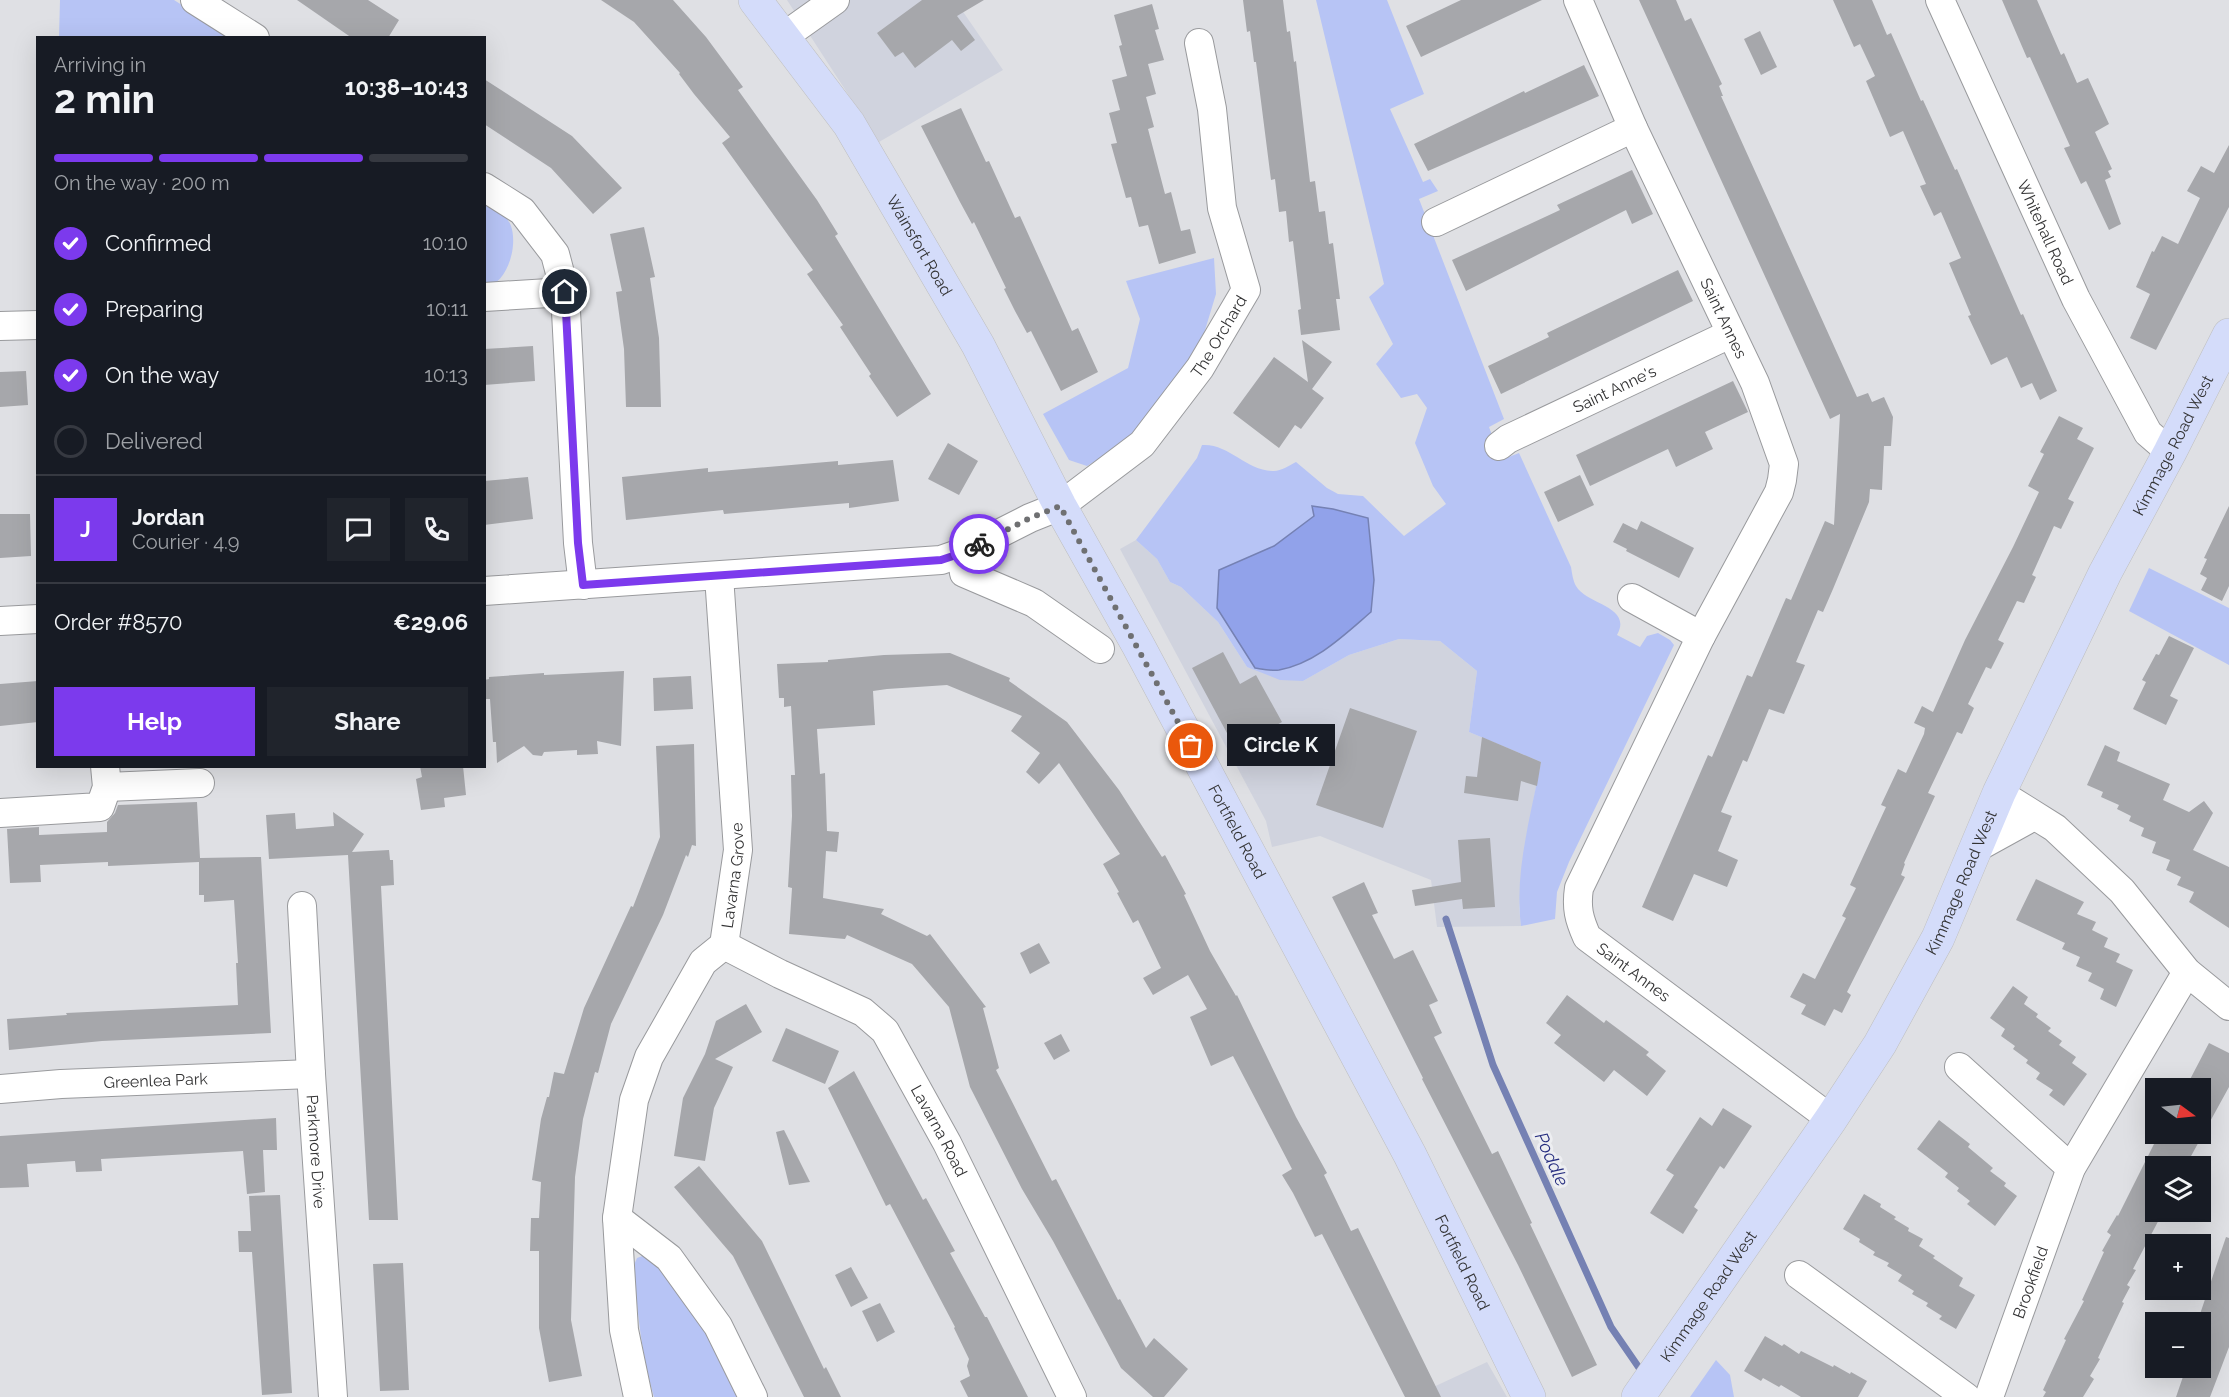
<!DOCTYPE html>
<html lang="en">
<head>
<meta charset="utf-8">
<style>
	body { margin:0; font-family:Raleway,sans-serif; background:#20242c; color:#f1f3f6; height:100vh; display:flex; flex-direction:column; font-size:22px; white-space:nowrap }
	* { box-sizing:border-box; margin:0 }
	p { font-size:20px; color:#9ea1a6 }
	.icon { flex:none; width:33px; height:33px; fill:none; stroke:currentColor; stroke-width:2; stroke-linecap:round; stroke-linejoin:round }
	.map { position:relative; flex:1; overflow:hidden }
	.sheet { position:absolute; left:36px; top:36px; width:450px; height:732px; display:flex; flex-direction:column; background:#171b24; border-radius:0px; box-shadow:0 6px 24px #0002 }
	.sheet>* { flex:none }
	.needle { width:39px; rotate:105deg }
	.buttons { position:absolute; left:2145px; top:1078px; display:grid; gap:12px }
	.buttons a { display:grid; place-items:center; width:66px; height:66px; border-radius:0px; background:#171b24; box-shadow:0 6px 24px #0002; font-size:30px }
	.pin { position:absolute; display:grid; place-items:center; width:51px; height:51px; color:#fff; margin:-26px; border:3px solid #fff; border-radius:50%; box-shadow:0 2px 6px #0007 }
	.courier { position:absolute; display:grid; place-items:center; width:60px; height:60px; margin:-30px; border:4px solid #7c3aed; border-radius:50%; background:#fff; color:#222; box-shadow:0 2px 8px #0007 }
	.bubble { position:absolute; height:42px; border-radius:0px; background:#171b24; box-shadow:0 6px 24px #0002; font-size:20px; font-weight:700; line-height:42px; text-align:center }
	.head em { font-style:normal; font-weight:700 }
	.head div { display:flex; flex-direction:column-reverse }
	.head { display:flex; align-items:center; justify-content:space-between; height:102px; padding:0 18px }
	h1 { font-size:39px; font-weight:700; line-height:45px }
	.bar { display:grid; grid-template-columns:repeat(4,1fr); gap:9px 6px; align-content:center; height:72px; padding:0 18px }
	.bar i { height:8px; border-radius:4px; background:#363941 }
	.bar .active { background:#7c3aed }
	.bar p { grid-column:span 4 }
	.line { display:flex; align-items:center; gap:15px; padding:0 18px; border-top:2px solid #363941 }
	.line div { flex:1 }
	.round { display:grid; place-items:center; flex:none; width:63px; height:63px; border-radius:0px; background:#20242c }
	ol { padding:0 18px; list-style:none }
	li { display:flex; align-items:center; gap:18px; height:66px }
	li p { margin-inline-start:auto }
	li .icon { padding:6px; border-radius:50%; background:#7c3aed; color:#fff; stroke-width:4 }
	li:last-child { color:#9ea1a6 }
	li i { width:33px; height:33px; border:3px solid #363941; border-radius:50% }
	.primary-button { display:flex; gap:12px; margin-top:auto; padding:12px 18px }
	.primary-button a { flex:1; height:69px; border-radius:0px; background:#7c3aed; color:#fff; font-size:24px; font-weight:700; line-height:69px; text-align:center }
	.primary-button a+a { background:#20242c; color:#f1f3f6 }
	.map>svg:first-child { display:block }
</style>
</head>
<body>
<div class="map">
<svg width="2229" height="1397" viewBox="0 0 2229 1397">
	<rect width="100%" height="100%" fill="#dfe0e4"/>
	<path fill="#d0d3de" d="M787,0H955L1003,70L879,142Z
		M1136,540L1157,559L1170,582L1181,587L1218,622L1247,667L1303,681L1349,655L1399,639L1440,641L1477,671L1469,732L1541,762L1525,844L1519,907L1521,926L1437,927L1431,880L1320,836L1272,847L1266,821L1120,549Z
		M1487,1362L1507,1397H1412Z"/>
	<path fill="#b7c4f5" d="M60,0H174L232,37L59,38Z
		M1316,0H1387L1424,94L1390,109L1423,182L1430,179L1438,191L1419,199L1504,419L1489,427L1501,460L1519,453L1571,567C1572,573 1573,581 1576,586C1587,605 1633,606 1617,635L1640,647L1647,636L1658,633L1670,640L1674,645L1569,862L1557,892L1555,919L1521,926C1514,872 1531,815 1541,762L1469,732L1477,671L1440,641L1399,639L1349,655L1303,681L1280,680L1247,667L1218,622L1181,587L1170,582L1157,559L1136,540L1197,458L1202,445C1229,443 1246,471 1274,471C1281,471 1290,465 1296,462L1327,488L1338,494L1363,496L1404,536L1446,504L1433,486L1415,443L1427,408L1417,394L1401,398L1376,364L1393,344L1369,297L1384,284Z
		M484,199C494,207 506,213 511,226C518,246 508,283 484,289Z
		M1214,258L1216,294L1202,340L1140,434L1087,466L1069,460L1043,414L1128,368L1140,319L1126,281Z
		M2149,568L2229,608V665L2129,611Z
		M645,1255L653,1259L708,1332L740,1397H654C641,1353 637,1310 634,1265L637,1258Z
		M1716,1360L1730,1375L1734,1397H1690Z"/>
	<path fill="#91a2ea" stroke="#7581b3" stroke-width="1.5" d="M1312,506L1333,509L1368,518L1374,580L1371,612C1343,636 1316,663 1279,670C1271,671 1262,669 1255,668L1217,608L1219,570L1274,546L1314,516Z"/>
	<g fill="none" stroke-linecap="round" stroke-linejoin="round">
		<path stroke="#7581b3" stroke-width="7" d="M1446,919L1493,1065L1611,1327L1644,1375"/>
	</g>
	<path fill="#a6a7ab" d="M297,0H368L399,20L388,38H352Z
		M601,0H673L706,37L743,87L738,90L817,200L838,234L835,236L931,394L897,417L869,376L871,374L840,327L843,325L807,274L813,270L722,143L730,137L694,94L679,74L680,73L634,22Z
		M922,0H984L957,16L975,40L961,51L952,40L915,68L903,52L895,57L877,33Z
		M1243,0H1283L1287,32L1290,31L1294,62L1296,61L1310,182L1315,181L1319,212L1325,211L1329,244L1333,243L1340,299H1336L1340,330L1301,335L1298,310L1301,309L1293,241L1289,242L1286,211L1279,212L1275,179L1271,180L1256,62H1254L1250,31L1247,32Z
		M1461,0H1542L1421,57L1406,26Z
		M1639,0H1676L1685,21L1691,18L1722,84L1719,86L1723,96H1721L1857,397L1868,393L1872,402L1884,397L1893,417L1891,446H1884L1882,490L1870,489L1869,502L1833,589L1823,612L1818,610L1796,662L1805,665L1784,714L1769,709L1747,762L1743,760L1721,812L1732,816L1718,851L1738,860L1727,887L1694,874L1673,921L1642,907L1708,755L1712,757L1747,675L1752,677L1786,598L1791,600L1825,521L1834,525L1840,414L1830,419Z
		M1833,0H1872L1887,35L1891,33L1921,101L1923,100L1955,170L1957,169L2021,315L2023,314L2057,391L2040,400L2032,383L2021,388L2007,357L1991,365L1968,316L1971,315L1949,263L1961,258L1941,212L1934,216L1920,186L1926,184L1903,131L1890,137L1866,81L1875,76L1860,44L1854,47Z
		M2002,0H2037L2061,55L2064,53L2077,83L2088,78L2109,124L2095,132L2112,169L2108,171L2111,177L2105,180L2121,224L2109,230L2086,181L2081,184L2064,148L2070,146L2030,57L2027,58Z
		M1152,4L1159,29L1155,30L1164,60L1148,64L1156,94L1146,97L1154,127L1148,129L1165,194L1171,192L1181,231L1190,229L1196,253L1159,264L1148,225L1139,227L1131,197L1126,198L1111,144L1117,143L1109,113L1120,110L1112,80L1127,76L1119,46L1122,45L1114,15Z
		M1760,31L1777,67L1761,75L1744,39Z
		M1584,65L1599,96L1428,171L1414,144L1524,91L1525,93Z
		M484,79L572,136L622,188L593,214L551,168L484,124Z
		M961,108L986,162L989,161L1015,218L1020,216L1072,331L1078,328L1098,372L1061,391L1031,331L1027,333L1015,311L1004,289L1006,288L974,222L972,224L960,202L921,126Z
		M2229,145V207L2156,350L2130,338L2150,294L2136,287L2152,251L2154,252L2162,236L2178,244L2200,198L2187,191L2201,166L2214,173Z
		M1632,170L1653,214L1632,224L1626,210L1466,291L1452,260L1560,210L1557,205Z
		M644,227L655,277L650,278L659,338L661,407H626L624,349L616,292L622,291L610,234Z
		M1678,270L1693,301L1501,394L1488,366L1549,337L1547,333Z
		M1302,340L1332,362L1312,389L1324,398L1301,429L1295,425L1279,448L1233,413L1274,357L1308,382Z
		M533,346L535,381L484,385V349Z
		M26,371L28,405L0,407V372Z
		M1733,381L1748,412L1705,432L1713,449L1676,467L1668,449L1590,486L1576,455Z
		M2059,416L2083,428L2077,439L2094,448L2068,499L2074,502L2061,529L2054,526L2032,575L2036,577L2024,603L2017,601L1998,640L2004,643L1991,669L1986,667L1968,704L1974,708L1962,734L1957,732L1928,793L1935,796L1904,863L1905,864L1901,875L1905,877L1847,992L1851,995L1842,1013L1834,1009L1825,1026L1801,1014L1806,1005L1790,997L1803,973L1815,979L1846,918L1842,916L1856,888L1850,885L1886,807L1881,805L1898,769L1906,773L1924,734L1925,728L1914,723L1922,706L1933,712L1965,640L2013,547L2039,492L2028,486L2044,454L2040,452Z
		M948,443L978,461L959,495L928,479Z
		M893,460L899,501L849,508V503L724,514L723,510L626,520L622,477L708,468V472L838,461V465Z
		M1580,475L1594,505L1558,522L1544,492Z
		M528,477L533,519L484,525V481Z
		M2229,506V586L2222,601L2201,590L2207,578L2200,574L2207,559L2204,558Z
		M0,514H30L31,556L0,558Z
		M1641,521L1694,548L1679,578L1626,551L1627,549L1613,542L1623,523L1637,530Z
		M2169,636L2194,648L2170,696L2178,700L2166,725L2133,709L2146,682L2142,680L2156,654L2159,655Z
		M1223,652L1240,684L1256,675L1282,722L1235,748L1192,668Z
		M950,653L1010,678L1009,681L1067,722L1119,790L1162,857L1165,855L1186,894L1184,895L1210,951L1236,996L1237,995L1296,1117L1327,1173L1324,1175L1351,1231L1358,1228L1441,1397H1405L1322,1234L1315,1237L1293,1193L1282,1175L1292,1169L1233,1056L1211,1066L1190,1017L1207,1009L1188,975L1153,995L1143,978L1161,968L1138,920L1133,923L1117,893L1119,892L1103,864L1120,854L1059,763L1039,784L1026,772L1040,753L1011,731L1022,716L947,685L887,689L873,691L875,725L817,729L820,774L825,773L827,831L839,832L837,852L826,851L823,898L884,909L881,914L927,936L930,934L986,1007L983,1008L999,1068L996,1070L1052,1181L1056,1179L1118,1300L1120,1299L1146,1348L1154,1338L1188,1369L1164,1397H1153L1121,1368L1053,1241L1022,1189L970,1087L949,1007L912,964L847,935L845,939L789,934L792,888L788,887L792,816L791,775H795L791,706L784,707V698H779L777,664L828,662V660L884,655Z
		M624,671L621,746L597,741L598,754L577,755V750L544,752L542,756L533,755L524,746L497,763L496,742H493L490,699H484V680L489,679V677L544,673V675Z
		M691,676L693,709L654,711L653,678Z
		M38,681V722L0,726V684Z
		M1350,708L1417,731L1383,828L1316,805Z
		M1482,737L1541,762L1537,786L1521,781L1518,801L1464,793L1466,776L1477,777Z
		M694,744L696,846L692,845L688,857L686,855L663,915L611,1024L598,1073L595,1072L583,1119L575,1177L571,1320L582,1376L549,1382L539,1328V1251H530L531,1218H539L541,1182L532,1180L541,1119L547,1097H549L554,1072L564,1074L584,1008L631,906L633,907L660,837L656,746Z
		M2105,745L2120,752L2117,761L2170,784L2163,800L2189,812L2204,801L2213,813L2193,850L2229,867V928L2189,902L2194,892L2177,885L2181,877L2166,870L2170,860L2152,853L2156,842L2141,836L2144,828L2129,821L2131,816L2117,809L2119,805L2101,797L2103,792L2087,785Z
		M420,766H463L466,795L444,798L445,807L421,810L416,779L422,777Z
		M197,802L200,858L261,857L271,1033L102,1041L9,1050L7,1019L67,1015L66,1013L238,1005L236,963H238L234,900L204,902V895H199V862L108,866V862L40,865L41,882L10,883L7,829L39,827V835L107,832V822L115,813L118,805Z
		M333,812L364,834L352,852L389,850L390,860H393L394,885L381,886L398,1220H369L348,855L269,859L266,815L295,813L296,829L334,826Z
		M1490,838L1495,907L1463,909L1462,899L1415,906L1412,890L1461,882L1458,840Z
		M2036,879L2084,902L2077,914L2096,922L2092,930L2108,938L2104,947L2120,954L2116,962L2133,970L2116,1007L2100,999L2104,989L2088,981L2092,973L2076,966L2080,957L2062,949L2065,943L2016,920Z
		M1364,882L1378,913L1372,915L1394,959L1413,950L1435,995L1438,1001L1429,1005L1442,1033L1434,1037L1492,1154L1498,1151L1532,1223L1530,1224L1597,1365L1572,1377L1518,1265L1422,1079L1423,1078L1332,897Z
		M1039,943L1050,963L1030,974L1020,953Z
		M2013,986L2028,997L2024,1004L2038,1014L2036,1017L2051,1028L2048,1031L2062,1041L2059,1045L2076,1057L2072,1063L2087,1074L2064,1106L2049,1095L2053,1090L2036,1079L2040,1073L2026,1063L2028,1060L2013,1049L2015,1046L2001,1036L2005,1029L1990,1018Z
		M1567,995L1604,1023L1606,1020L1649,1052L1646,1055L1666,1071L1647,1096L1614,1070L1604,1082L1554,1043L1561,1035L1546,1023Z
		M746,1004L762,1032L715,1059L733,1067L714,1108L705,1161L674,1156L683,1098L705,1054L716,1021Z
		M786,1028L839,1051L825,1084L772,1061Z
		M1061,1034L1070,1051L1054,1060L1044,1043Z
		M2209,1043L2229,1053V1087L2185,1167H2156V1212H2163L2133,1269L2136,1270L2127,1285L2130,1287L2122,1302L2124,1303L2098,1358L2100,1359L2090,1376L2094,1379L2083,1397H2043L2046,1392L2043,1390L2066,1340L2064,1339L2084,1301L2082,1300L2104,1252L2102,1251L2111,1235L2107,1232L2117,1215L2118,1216L2159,1134H2200V1089H2185Z
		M854,1071L923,1200L926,1198L955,1251L950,1253L985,1317H987L1028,1397H968L960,1381L970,1376L967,1366L969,1359L954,1328L955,1327L890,1204L886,1206L828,1088Z
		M1723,1108L1752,1126L1724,1169L1720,1166L1694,1207L1698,1210L1683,1234L1650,1213L1674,1175L1666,1170L1700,1117L1712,1126Z
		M276,1118L277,1150H263L265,1192L247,1194L243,1151L101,1159L102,1171L76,1172L75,1161L27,1164L29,1187L0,1188V1136Z
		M1939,1120L1970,1144L1968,1147L1993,1168L1990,1171L2006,1183L2004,1186L2017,1196L1995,1226L1967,1204L1970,1201L1957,1191L1959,1188L1945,1177L1948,1173L1917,1149Z
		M784,1130L810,1182L789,1185L776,1132Z
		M699,1166L762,1241L824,1369L826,1367L841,1397H804L733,1256L674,1187Z
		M1864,1194L1881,1204L1880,1207L1896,1217L1894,1219L1909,1228L1908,1231L1923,1239L1919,1246L1935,1256L1933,1258L1963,1278L1959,1286L1975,1295L1956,1329L1939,1319L1942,1316L1926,1306L1928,1303L1912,1294L1914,1291L1898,1281L1902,1275L1887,1266L1889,1263L1873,1255L1875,1252L1859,1242L1860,1239L1843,1229Z
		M280,1195L292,1393L262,1395L252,1252H239L238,1231H251L249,1196Z
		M2226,1237L2229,1238V1347L2210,1397H2176L2186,1368H2200V1323H2197Z
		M403,1263L409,1390L380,1391L373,1264Z
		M851,1267L868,1298L851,1307L835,1275Z
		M880,1303L895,1332L877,1342L862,1311Z
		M1765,1336L1782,1346L1784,1344L1799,1354L1801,1351L1833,1367L1834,1365L1850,1374L1851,1372L1867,1381L1858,1397H1801L1781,1385L1779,1387L1763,1378L1761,1381L1744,1371Z"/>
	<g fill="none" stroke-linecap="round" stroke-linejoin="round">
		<g stroke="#999a9d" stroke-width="30">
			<g id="minor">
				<path d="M195,0L255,38"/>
				<path id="s1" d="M1578,0L1633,128L1755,383L1784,464L1782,480L1779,492L1701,636L1579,888C1576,908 1579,919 1587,937L1831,1119"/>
				<path id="s2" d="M1940,0L2076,299L2148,433L2170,452"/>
				<path d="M783,37L835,0"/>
				<path d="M484,187L522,211L555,254L565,292L578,543L583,585"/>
				<path d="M1436,222L1633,128"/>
				<path d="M484,297L565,292"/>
				<path d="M0,326L38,325"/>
				<path id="s3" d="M1499,446L1508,439L1730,334"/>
				<path d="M961,553L964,573L1034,603L1100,649"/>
				<path id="s4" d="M484,591L941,560L961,553L1030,518L1060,506L1142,444L1200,368L1246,290L1222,208L1212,109L1199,43"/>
				<path d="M1632,598L1701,636"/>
				<path d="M0,621L38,619"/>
				<path d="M107,787L200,783"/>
				<path d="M1999,793L2055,828L2122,891L2187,972L2229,1006"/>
				<path d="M0,813L100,807L107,787L105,766"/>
				<path d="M1976,848L2034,816"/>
				<path id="s5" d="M302,906L311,1074L333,1397"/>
				<path id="s6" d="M724,945L780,974L863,1012L885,1031L947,1143L1072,1397"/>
				<path d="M1959,1067L2071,1168"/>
				<path id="s7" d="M0,1089L61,1084L311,1074"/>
				<path d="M617,1218L669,1258L718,1326L753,1397"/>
				<path d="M1799,1275L1966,1397"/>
				<path id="s8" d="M638,1397L624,1330L617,1218L634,1100L649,1057L703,962L724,945L738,850L719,576"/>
				<path id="s9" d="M1989,1397L2071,1168L2187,972"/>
			</g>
		</g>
		<g stroke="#bebebe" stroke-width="34">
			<g id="major">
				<path id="s10" d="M755,0L849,124L978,345L1060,506L1138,645L1410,1155L1529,1397"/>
				<path id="s11" d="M1638,1397L1831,1119L1880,1044L1938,938L1999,793L2105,573L2170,452L2229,335"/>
			</g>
		</g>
		<use href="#minor" stroke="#fff" stroke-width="28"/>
		<use href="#major" stroke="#d4dcfa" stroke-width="33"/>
	</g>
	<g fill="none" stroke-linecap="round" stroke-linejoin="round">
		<path stroke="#6f7072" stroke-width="6" stroke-dasharray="0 10.8" d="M979,544L1030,518L1060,506L1191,746"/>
		<path stroke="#7c3aed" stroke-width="8" d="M565,292L578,543L583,585L941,560L962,553L979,544"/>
	</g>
	<g text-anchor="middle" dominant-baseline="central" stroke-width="6" stroke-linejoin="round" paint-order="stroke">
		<g font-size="16" fill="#333334" stroke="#edeef1">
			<text stroke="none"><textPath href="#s2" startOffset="255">Whitehall Road</textPath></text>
			<text stroke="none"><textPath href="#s10" startOffset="296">Wainsfort Road</textPath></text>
			<text stroke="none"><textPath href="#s1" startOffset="350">Saint Annes</textPath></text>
			<text stroke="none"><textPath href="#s4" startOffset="824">The Orchard</textPath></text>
			<text stroke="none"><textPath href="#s3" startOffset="129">Saint Anne's</textPath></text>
			<text stroke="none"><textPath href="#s11" startOffset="1095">Kimmage Road West</textPath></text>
			<text stroke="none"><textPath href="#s10" startOffset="963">Fortfield Road</textPath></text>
			<text stroke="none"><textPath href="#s8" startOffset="552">Lavarna Grove</textPath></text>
			<text stroke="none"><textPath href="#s11" startOffset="609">Kimmage Road West</textPath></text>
			<text stroke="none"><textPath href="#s1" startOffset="1089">Saint Annes</textPath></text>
			<text stroke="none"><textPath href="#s7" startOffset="156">Greenlea Park</textPath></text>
			<text stroke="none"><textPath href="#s6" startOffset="297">Lavarna Road</textPath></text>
			<text stroke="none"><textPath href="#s5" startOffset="246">Parkmore Drive</textPath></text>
			<text stroke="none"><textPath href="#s10" startOffset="1449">Fortfield Road</textPath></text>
			<text stroke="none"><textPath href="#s9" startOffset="122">Brookfield</textPath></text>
			<text stroke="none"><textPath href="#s11" startOffset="123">Kimmage Road West</textPath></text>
		</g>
		<g font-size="18" font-style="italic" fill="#262d7f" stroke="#edeef1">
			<text transform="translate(1552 1159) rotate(66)">Poddle</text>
		</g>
	</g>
</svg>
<div class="buttons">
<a><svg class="needle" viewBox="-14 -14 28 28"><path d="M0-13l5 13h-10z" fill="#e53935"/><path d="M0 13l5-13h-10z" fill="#9ea1a6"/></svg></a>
<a><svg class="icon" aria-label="layers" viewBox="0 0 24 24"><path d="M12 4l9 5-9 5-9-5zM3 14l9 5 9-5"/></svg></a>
<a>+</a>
<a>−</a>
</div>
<div class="pin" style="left:1191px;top:746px;background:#ea580c"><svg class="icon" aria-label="bag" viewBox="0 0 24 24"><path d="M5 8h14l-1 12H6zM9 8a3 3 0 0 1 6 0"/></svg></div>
<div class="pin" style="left:565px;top:292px;background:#1f2937"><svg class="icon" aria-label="home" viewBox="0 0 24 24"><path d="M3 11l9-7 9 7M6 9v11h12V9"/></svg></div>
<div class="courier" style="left:979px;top:544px"><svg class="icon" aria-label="bike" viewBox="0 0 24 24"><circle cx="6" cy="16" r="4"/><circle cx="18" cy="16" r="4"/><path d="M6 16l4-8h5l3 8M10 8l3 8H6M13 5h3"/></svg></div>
<div class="bubble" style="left:1227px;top:724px;width:108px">Circle K</div>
<section class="sheet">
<div class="head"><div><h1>2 min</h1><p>Arriving in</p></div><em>10:38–10:43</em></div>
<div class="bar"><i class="active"></i><i class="active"></i><i class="active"></i><i></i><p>On the way · 200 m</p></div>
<ol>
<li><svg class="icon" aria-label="check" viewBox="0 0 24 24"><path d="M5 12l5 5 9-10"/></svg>Confirmed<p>10:10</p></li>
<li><svg class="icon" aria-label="check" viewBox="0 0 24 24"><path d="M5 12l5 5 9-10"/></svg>Preparing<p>10:11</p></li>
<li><svg class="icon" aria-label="check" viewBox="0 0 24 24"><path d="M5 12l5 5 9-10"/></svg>On the way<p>10:13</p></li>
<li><i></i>Delivered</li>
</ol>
<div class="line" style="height:108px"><b class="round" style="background:#7c3aed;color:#fff">J</b><div><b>Jordan</b><p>Courier · 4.9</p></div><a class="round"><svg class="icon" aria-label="chat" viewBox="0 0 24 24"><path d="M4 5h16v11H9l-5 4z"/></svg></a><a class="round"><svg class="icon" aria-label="phone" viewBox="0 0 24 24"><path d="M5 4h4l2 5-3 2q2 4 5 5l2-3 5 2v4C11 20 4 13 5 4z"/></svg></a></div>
<div class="line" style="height:78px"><div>Order #8570</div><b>€29.06</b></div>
<div class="primary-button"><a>Help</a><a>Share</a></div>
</section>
</div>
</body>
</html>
